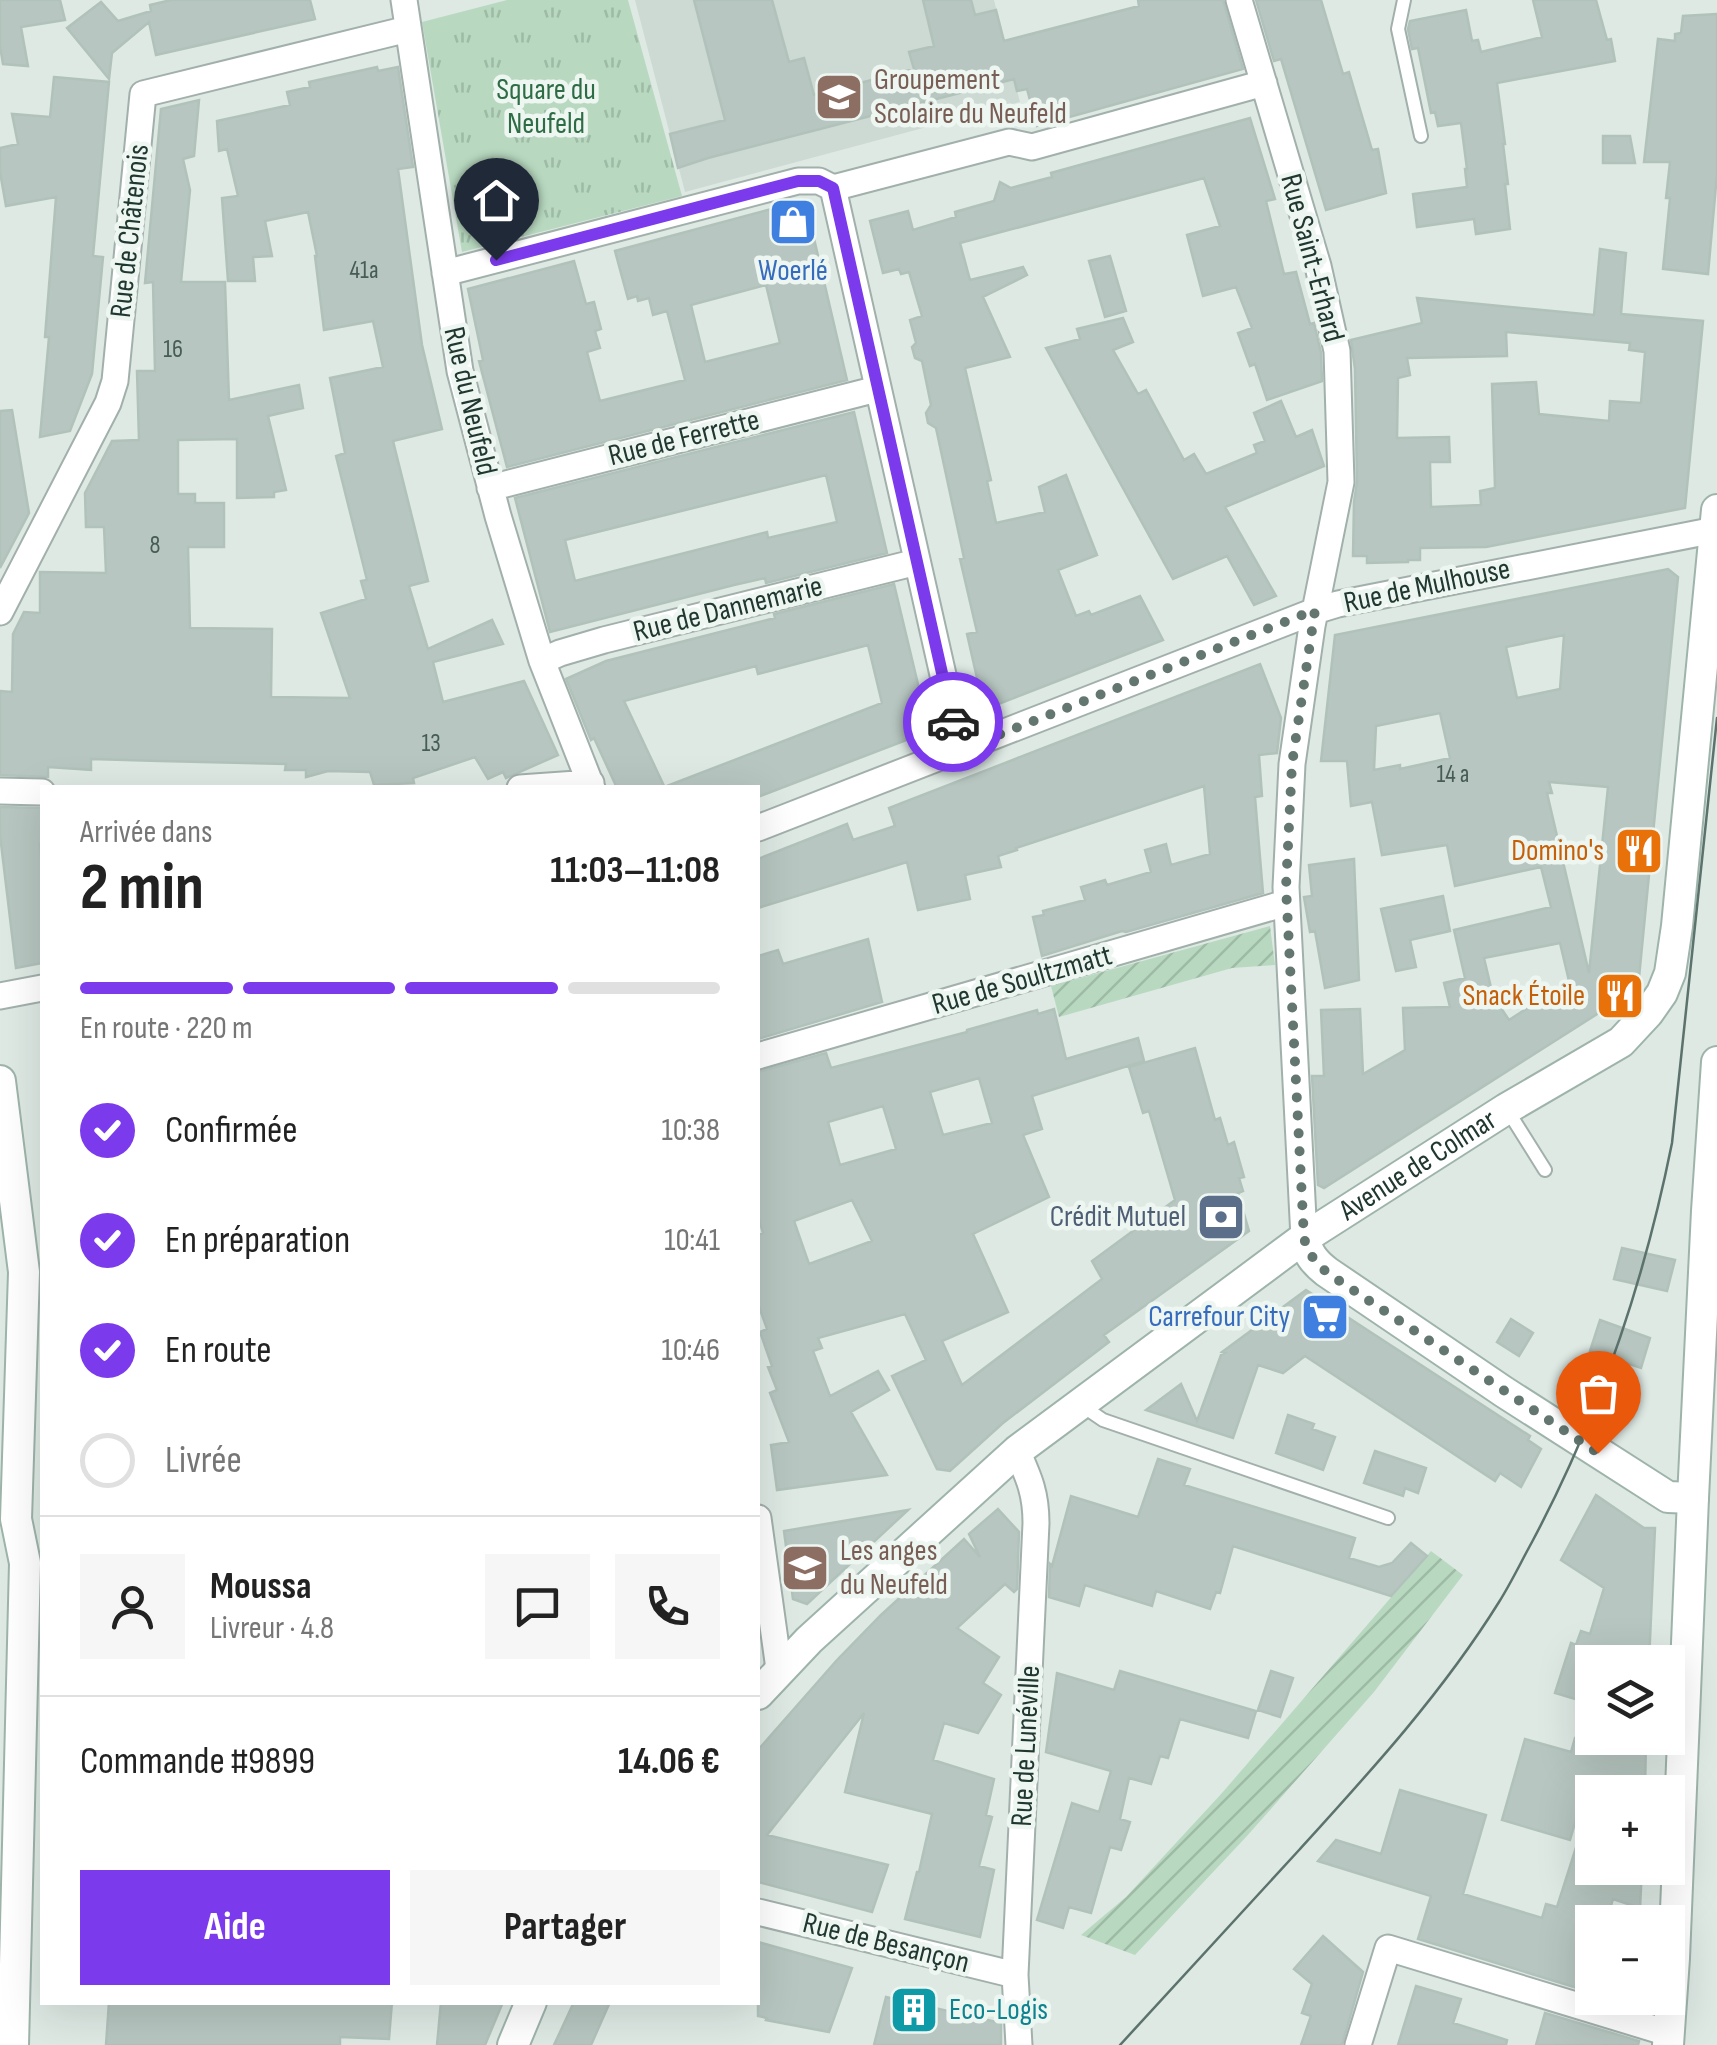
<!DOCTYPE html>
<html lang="fr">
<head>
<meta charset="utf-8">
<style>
	body { margin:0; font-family:"Sofia Sans Condensed",sans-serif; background:#f6f6f6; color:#222; height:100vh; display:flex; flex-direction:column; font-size:38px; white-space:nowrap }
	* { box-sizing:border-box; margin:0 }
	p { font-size:32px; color:#767676 }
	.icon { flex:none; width:55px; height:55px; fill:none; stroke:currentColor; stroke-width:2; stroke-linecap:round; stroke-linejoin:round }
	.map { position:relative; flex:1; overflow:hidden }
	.drawer { position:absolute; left:40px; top:785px; width:720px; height:1220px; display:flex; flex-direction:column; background:#fff; border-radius:0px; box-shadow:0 10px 40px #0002 }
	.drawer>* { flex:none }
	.controls { position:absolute; left:1575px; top:1645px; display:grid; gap:20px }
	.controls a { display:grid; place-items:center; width:110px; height:110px; border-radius:0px; background:#fff; box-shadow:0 10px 40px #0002; font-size:50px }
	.pin { position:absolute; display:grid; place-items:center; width:85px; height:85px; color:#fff; margin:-102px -42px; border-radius:50% 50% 50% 0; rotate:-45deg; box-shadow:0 0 10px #0007 }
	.pin .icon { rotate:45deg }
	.courier { position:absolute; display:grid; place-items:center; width:100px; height:100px; margin:-50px; border:8px solid #7c3aed; border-radius:50%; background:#fff; color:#222; box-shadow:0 2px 12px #0007 }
	.summary em { font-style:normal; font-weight:700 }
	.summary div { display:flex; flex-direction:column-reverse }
	.summary { display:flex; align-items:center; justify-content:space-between; height:170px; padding:0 40px }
	h1 { font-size:65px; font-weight:700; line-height:75px }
	.bar { display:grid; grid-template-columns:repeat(4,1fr); gap:15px 10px; align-content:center; height:120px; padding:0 40px }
	.bar i { height:12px; border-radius:8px; background:#e0e0e0 }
	.bar .on { background:#7c3aed }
	.bar p { grid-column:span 4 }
	.line { display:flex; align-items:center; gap:25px; padding:0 40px; border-top:2px solid #e0e0e0 }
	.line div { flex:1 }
	.round { display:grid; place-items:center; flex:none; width:105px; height:105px; border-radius:0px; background:#f6f6f6 }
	ol { padding:0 40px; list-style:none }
	li { display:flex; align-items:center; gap:30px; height:110px }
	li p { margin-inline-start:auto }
	li .icon { padding:10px; border-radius:50%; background:#7c3aed; color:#fff; stroke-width:4 }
	li:last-child { color:#767676 }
	li i { width:55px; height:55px; border:5px solid #e0e0e0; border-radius:50% }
	.button { display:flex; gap:20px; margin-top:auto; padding:20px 40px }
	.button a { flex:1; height:115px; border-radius:0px; background:#7c3aed; color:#fff; font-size:40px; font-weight:700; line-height:115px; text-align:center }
	.button a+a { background:#f6f6f6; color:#222 }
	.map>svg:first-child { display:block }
</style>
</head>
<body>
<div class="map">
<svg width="1717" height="2045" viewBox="0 0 1717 2045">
	<defs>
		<pattern id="park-tufts" width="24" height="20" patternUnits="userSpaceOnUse" patternTransform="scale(2.5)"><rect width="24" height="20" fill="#b8d9c0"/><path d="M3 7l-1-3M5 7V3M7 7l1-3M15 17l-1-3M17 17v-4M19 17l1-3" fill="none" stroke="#9ebba5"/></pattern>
		<pattern id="garden-furrows" width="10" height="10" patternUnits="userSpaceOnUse" patternTransform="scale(2.5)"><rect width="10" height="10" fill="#b8d9c0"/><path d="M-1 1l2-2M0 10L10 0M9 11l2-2" fill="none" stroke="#9ebba5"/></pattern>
	</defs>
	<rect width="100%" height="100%" fill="#dee9e4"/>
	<path fill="#cdd9d3" d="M635,0H994L1020,102L685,192Z"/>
	<path fill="url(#park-tufts)" d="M507,0H628L682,196L462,252L422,22Z"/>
	<path fill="url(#garden-furrows)" d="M1270,926L1275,965L1232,968L1059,1017L1051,986Z
		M1431,1551L1463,1575L1374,1692L1247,1836L1135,1955L1081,1935L1126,1897L1222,1793Z"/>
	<path fill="#b7c6c0" stroke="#b1c2bb" stroke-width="2.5" fill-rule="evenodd" d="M0,0H60L65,20L21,27L28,66L3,64L0,46Z
		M171,0H310L315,19L156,55L149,22L112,53L109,79L67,28L101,2L118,21L151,11L150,5Z
		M694,0H772L789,62L804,58L814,95L914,69L909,52L934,46L923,0H971L975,15L996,10L1004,41L1139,6L1138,0H1223L1243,69L1037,126L1027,89L1017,91L1014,79L708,158L678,168L670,134L725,120Z
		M1256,0H1321L1343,74L1349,72L1372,150L1378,149L1386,193L1326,210L1281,59L1274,61Z
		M1533,0H1596L1607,40L1611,39L1615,61L1497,83L1505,144H1503L1508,184H1505L1510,229L1476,234L1474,219L1417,227L1413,194L1467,187L1465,169H1467L1461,123L1438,126L1435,112L1431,113L1418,48L1412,49L1408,29L1410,21L1466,10L1472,41L1478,40L1481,52L1542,37Z
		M1717,14V174L1708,274L1663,269L1670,198H1666L1670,162H1644L1658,39L1675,41V34L1681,33L1683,16Z
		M377,67L378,71L398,67L413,167L398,169L422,345L442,429L393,441L428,581L409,586L428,649L492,620L503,644L433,662L443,702L524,681L558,755L506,778L503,772L488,779L475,757L413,778L414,783L374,785L370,772L328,771L306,777V770H285L286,764L159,761L91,759V770L48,767V777L0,775V691L12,692L13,634L24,612L40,613V572L106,573L104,527H86L85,493L112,441L139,440L137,371H155L153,282L145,283L161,109L199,100L194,156L183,159L190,190L181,282H225L229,400L299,385L303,408L268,416L286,490L274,492V497L237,498V439L178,440V494H195V503H224V547H188L190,628L272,629L271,697L350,698L321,613L366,599L361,581L367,580L336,456L345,453L330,378L383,367L373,321L324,330L315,256H317L308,212L265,221L272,256L253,257L255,281H228L222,198L238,196L227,149L219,151L217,121L290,105L287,92L310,87L309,82Z
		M54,77L109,82L93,256L103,257L92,374L70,431L40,437L49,337H45L56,197L6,206L0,172V148L18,144L12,114L50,117Z
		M1250,118L1275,199L1266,201L1284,274L1296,272L1310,324L1314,323L1321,353L1322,381L1267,400L1255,364L1250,366L1238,333L1252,328L1236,287L1203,296L1187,235L1220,226L1204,178L960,243L970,280L1023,267L1027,275L983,297L1010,357L965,368L991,480L987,481L996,523L1045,512L1039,487L1066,475L1097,555L1058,570L1076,616L1089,611L1091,615L1140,596L1163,640L993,706L982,700L967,634L977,632L960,559L964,558L936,428L928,423L926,413L931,405L922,361L915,358L912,347L916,343L910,320L922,316L909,272L901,274L899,269L883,273L870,221L908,211L913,230L956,217L955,212L994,201L1000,182L1011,188L1052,177L1051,173Z
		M1603,136H1630L1635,163H1603Z
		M805,200L847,380L507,467L479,361L483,360L468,289L574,261L586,304L594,302L601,329L595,331L600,348L587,352L600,401L685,380L667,311L653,315L649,298L638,301L637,296L628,299L615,251ZM766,285L780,343L705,362L691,305Z
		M1600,249L1626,253L1621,314L1703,321L1685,508L1486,547L1420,548V560H1408V562L1367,563V556H1353L1354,502L1357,482L1355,369L1351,340L1422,323L1417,298L1594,315ZM1506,332L1630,343L1629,350L1645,352L1641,403L1610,401L1609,421L1539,414L1536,382L1492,384L1495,488L1480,491L1481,505L1431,507L1430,462H1450L1449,437L1397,438L1398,378L1410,375L1407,358L1507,356Z
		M1110,256L1126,311L1105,317L1089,261Z
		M1123,318L1133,342L1113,350L1138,394L1146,390L1184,460L1194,454L1206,474L1257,453L1254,445L1265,441L1254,413L1281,401L1296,437L1312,430L1324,466L1225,507L1276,596L1254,605L1227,556L1173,579L1046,348L1080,339L1077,329Z
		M12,410L29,513L0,568V411Z
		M854,412L887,553L766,583L765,578L734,585L550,632L515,498ZM826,475L837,522L768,538L767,532L575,581L565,540Z
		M1668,569L1678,577L1638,988L1324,1188L1318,1185L1312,1076H1324L1321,1010L1360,1009L1363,1074L1405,1050L1403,1008L1450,1007L1444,983L1465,978L1454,930L1551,907L1541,867L1455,886L1447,845L1382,855L1372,802L1351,806L1347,761H1321L1335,635ZM1564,635L1560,689L1517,698L1506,647ZM1440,713L1450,758L1400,769V765L1374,770L1376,726ZM1549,782L1608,787L1589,973L1547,793H1552ZM1560,943L1569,981L1509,1020L1493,996L1484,958Z
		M894,584L927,722L922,734L758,797V788H668L667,786L882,703L868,645L758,674L756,666L624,701L665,788H617L594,738L591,740L566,679L606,661L775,618L774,614Z
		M1260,664L1281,718L1277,753L1259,755L1262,796L1255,797L1263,893L1126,932L1122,931L1042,956L1033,917L1044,915L1043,911L1085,900L1081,887L1105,880L1107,885L1151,872L1145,850L1166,844L1171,865L1210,854L1204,786L1016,848L1017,850L998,856L1001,867L965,875L970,899L918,910L907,862L758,908V859L847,824L853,840L895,826L889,808Z
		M0,807L42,808V844H40L42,871V963L16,968L0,835Z
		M1354,859L1359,980L1325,988L1315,931L1310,932L1304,897L1312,896L1309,865Z
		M1443,896L1450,931L1410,940L1416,967L1396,971L1381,909Z
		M868,939L882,1002L758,1039V956L778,950L783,964Z
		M1054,1009L1066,1059L1138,1038L1144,1061L1032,1096L1042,1129L1023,1135L1049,1197L973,1234L1008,1312L942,1341L962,1385L1102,1279L1092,1261L1175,1200L1149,1111L1143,1113L1129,1067L1195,1048L1215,1120L1220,1118L1228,1145L1234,1142L1244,1177L1239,1178L1243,1191L1238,1193L1249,1231L1104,1335L1109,1342L1003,1423L950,1471L937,1469L892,1376L926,1360L905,1314L818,1338L822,1348L813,1351L830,1396L878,1371L889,1390L851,1412L887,1475L777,1490L771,1445L789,1442L770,1393L777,1390L768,1367L772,1366L760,1332L767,1329L758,1304V1235L763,1233L758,1216V1072L826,1053L831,1068L967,1032V1030L1037,1010L1038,1014ZM979,1078L992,1123L943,1135L930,1092ZM883,1106L896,1149L840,1165L828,1122ZM852,1200L872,1241L809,1264L794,1221Z
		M1622,1248L1675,1260L1667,1291L1614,1279Z
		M1306,1290L1530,1436L1528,1440L1541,1449L1521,1487L1500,1473L1495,1481L1305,1356L1283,1373L1258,1365L1233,1438L1146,1410L1181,1384L1197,1421L1221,1355L1225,1353L1222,1352Z
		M1511,1319L1533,1333L1519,1356L1497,1342Z
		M1600,1320L1650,1338L1641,1368L1590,1351Z
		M1288,1415L1314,1424L1312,1429L1335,1437L1323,1470L1276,1453Z
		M1375,1451L1426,1468L1418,1493L1405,1488L1403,1496L1364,1483Z
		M1158,1459L1190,1469L1184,1485L1355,1538L1349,1558L1379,1567L1392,1563L1411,1543L1427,1556L1391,1596L1233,1546L1220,1593L1216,1592L1210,1609L1156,1591L1152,1606L1085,1585L1079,1606L1049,1597L1050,1564L1052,1566L1071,1496L1138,1517Z
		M1596,1495L1644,1528H1655L1649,1662H1592V1704L1555,1693L1571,1643L1576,1645L1581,1631L1590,1634L1604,1588L1561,1560Z
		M998,1509L1019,1532L1017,1589L1014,1592L1005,1584L957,1628L999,1657L983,1683L1001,1695L978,1733L944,1723L933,1760L994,1779L986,1815L992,1817L979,1866L994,1870L980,1937L905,1919L917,1872H919L932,1814L845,1792L864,1713L767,1835L888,1865L872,1912L758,1882V1750L837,1660L881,1615L964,1539L980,1557L969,1534Z
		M908,1510L807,1604L793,1599L784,1531Z
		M1120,1671L1256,1711L1248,1738L1180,1719L1168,1758L1160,1756L1151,1784L1129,1778L1120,1819L1130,1822L1121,1850L1110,1847L1091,1913L1069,1907L1063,1928L1037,1920L1072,1803L1099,1812L1111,1771L1046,1752L1057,1673L1114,1690Z
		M1271,1671L1293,1678L1280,1717L1258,1710Z
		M1575,1738H1646L1645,1792H1584L1570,1840L1502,1820L1525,1739L1571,1752Z
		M1400,1790L1486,1815L1463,1894L1542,1918L1546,1904L1557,1907L1588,1810L1592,1811V1868H1642L1640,1908L1613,1899L1606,1922H1592V1958L1587,1957L1577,1988L1418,1939L1431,1896L1318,1861L1336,1840L1381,1854Z
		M1323,1936L1363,1972L1342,2045H1301L1311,2016L1302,2013L1312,1984L1294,1969Z
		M758,1942L852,1968L829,2032L766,2020L767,2018L758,2016Z
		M1416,1986L1461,1999L1453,2023L1507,2040L1506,2045H1398Z
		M886,1997L1001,2023V2045H874Z
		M109,2002H392L389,2039L340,2037V2045H106Z
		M441,2002H503L485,2045H437Z
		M574,2002H610L591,2045H554Z
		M1545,2013L1639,2041L1638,2045H1536Z"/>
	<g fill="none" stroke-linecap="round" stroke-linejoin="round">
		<g stroke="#a2b0ab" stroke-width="16">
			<path id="lane" d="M1404,0L1398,29L1421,136
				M1508,1111L1545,1170
				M1081,1405L1103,1420L1388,1518"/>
		</g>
		<g stroke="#a2b0ab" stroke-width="29">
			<path id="street" d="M404,0L460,371L498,516L542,661L592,788
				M1239,0L1318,266L1337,351L1341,482L1312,626L1292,764L1286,887L1304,1238
				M833,188L960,750
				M445,273L798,181H819L833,188L1009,142L1032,147L1264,83
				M490,488L877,389
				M0,612L108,403L115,381L143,94L408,29
				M542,661L560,653L604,640L917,562
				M520,788L591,783
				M0,791L42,792
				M758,828L1315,611L1338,604L1715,530
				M0,996L42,988
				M758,1056L1286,903
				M1017,1451C1029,1478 1036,1493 1036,1523L1015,1975L1019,2045
				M758,1518L779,1669
				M758,1912L1015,1975
				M1358,2045L1388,1948L1668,2033"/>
		</g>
		<g stroke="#9eb4ab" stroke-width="34">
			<g id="secondary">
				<path d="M0,1081L24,1272L16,1519L25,1563L13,2045"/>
				<path d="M1304,1238C1308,1254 1314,1262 1327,1272L1504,1392L1668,1497L1693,1498"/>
				<path id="s1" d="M758,1694L809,1640L1017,1451L1304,1238L1506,1109L1621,1042L1648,1013L1662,993L1670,973L1677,926L1717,510"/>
				<path d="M513,2045L531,2002"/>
				<path d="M1668,2045L1674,1958L1693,1498L1707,1211L1717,1062"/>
			</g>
		</g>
		<use href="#lane" stroke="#fff" stroke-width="12"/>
		<use href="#street" stroke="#fff" stroke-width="25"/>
		<use href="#secondary" stroke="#fff" stroke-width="30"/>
		<path stroke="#5b736c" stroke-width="2.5" d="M1120,2045C1180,1980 1240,1915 1300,1849C1371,1771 1443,1692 1499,1602C1511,1583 1521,1562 1532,1542C1599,1416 1644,1283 1672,1143L1717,718"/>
	</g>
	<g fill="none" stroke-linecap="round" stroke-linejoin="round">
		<path stroke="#637670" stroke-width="10" stroke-dasharray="0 18" d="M953,722L960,750L1315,610L1292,764L1286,887L1304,1238L1308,1252L1326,1272L1598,1453"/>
		<path stroke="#7c3aed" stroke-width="12" d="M496,260L798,181H819L833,188L953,722"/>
	</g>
	<defs>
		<g id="school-square" transform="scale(2.5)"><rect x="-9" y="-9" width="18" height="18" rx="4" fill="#8d6e63" stroke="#eef6f2"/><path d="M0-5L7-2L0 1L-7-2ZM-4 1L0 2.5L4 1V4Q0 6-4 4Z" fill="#fff"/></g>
		<g id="shop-square" transform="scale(2.5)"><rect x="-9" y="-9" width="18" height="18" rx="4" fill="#3f7fe0" stroke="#eef6f2"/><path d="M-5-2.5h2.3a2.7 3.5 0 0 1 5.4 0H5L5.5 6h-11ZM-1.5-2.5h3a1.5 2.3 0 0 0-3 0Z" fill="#fff"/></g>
		<g id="restaurant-square" transform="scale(2.5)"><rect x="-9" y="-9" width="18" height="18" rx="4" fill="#e8710a" stroke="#eef6f2"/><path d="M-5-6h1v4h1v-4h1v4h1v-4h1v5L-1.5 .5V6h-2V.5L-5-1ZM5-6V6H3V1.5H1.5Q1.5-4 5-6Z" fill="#fff"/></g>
		<g id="bank-square" transform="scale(2.5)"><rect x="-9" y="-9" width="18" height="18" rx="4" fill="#5c6f8a" stroke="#eef6f2"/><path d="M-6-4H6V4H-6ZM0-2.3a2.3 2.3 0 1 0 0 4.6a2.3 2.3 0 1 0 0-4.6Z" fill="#fff"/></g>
		<g id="supermarket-square" transform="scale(2.5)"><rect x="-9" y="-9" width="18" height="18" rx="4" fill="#3f7fe0" stroke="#eef6f2"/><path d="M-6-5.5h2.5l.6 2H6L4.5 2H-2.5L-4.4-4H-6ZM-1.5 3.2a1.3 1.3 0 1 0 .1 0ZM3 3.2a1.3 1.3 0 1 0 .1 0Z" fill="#fff"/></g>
		<g id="building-square" transform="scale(2.5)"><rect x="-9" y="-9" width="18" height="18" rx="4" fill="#0f9aa8" stroke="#eef6f2"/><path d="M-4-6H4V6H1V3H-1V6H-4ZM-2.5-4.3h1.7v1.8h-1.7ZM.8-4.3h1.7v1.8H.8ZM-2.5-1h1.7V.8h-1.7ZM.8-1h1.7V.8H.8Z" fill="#fff"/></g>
	</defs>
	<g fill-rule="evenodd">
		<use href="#school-square" x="839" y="97"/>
		<use href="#shop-square" x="793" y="222"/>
		<use href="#restaurant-square" x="1639" y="851"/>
		<use href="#restaurant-square" x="1620" y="996"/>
		<use href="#bank-square" x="1221" y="1217"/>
		<use href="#supermarket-square" x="1325" y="1317"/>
		<use href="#school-square" x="805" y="1568"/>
		<use href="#building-square" x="914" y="2010"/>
	</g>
	<g text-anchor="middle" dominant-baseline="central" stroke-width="9" stroke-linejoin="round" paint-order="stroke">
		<g font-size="25" fill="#465c55">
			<text x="364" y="270">41a</text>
			<text x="173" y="349">16</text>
			<text x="155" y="545">8</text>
			<text x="431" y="743">13</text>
			<text x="1453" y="774">14 a</text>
		</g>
		<g font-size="30" fill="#785e54" stroke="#eef6f2" text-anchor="start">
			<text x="874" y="80">Groupement<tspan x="874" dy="34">Scolaire du Neufeld</tspan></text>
			<text x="840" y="1551">Les anges<tspan x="840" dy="34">du Neufeld</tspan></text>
		</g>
		<g font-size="30" fill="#2d6c44" stroke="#eef6f2">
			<text x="546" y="90">Square du<tspan x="546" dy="34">Neufeld</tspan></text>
		</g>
		<g font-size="30" fill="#213831" stroke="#eef6f2">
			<text transform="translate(130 231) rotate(-84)">Rue de Châtenois</text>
			<text transform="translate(1312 258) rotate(75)">Rue Saint-Erhard</text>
			<text transform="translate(470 401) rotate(77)">Rue du Neufeld</text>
			<text transform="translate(684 438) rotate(-14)">Rue de Ferrette</text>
			<text transform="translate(1427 586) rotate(-12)">Rue de Mulhouse</text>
			<text transform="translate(728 609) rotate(-14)">Rue de Dannemarie</text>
			<text transform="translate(1022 980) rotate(-16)">Rue de Soultzmatt</text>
			<text stroke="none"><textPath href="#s1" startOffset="848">Avenue de Colmar</textPath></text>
			<text transform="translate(1026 1746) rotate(-87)">Rue de Lunéville</text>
			<text transform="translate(886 1943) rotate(14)">Rue de Besançon</text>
		</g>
		<g font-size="30" fill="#366cbe" stroke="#eef6f2">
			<text x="793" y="271">Woerlé</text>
			<text x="1290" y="1317" text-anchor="end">Carrefour City</text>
		</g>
		<g font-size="30" fill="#c56008" stroke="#eef6f2" text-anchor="end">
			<text x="1604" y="851">Domino's</text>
			<text x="1585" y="996">Snack Étoile</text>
		</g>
		<g font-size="30" fill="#4e5e75" stroke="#eef6f2" text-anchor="end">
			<text x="1186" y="1217">Crédit Mutuel</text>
		</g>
		<g font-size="30" fill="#0d838f" stroke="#eef6f2" text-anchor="start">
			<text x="949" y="2010">Eco-Logis</text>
		</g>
	</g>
</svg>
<div class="controls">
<a><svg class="icon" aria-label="layers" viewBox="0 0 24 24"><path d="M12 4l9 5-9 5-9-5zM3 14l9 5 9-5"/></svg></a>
<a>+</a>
<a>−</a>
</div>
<div class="pin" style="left:1598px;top:1453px;background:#ea580c"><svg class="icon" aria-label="bag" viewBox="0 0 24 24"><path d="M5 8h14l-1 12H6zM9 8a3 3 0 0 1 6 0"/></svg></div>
<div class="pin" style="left:496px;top:260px;background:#1f2937"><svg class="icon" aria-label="home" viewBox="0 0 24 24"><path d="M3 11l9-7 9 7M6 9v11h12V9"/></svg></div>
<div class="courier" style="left:953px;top:722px"><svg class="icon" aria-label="car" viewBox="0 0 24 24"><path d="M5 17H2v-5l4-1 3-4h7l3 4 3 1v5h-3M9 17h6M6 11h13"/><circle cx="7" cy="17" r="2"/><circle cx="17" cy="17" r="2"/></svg></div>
<section class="drawer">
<div class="summary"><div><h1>2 min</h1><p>Arrivée dans</p></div><em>11:03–11:08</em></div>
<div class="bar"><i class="on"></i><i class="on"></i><i class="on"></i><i></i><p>En route · 220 m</p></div>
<ol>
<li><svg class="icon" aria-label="check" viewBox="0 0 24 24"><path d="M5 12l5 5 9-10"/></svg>Confirmée<p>10:38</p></li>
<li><svg class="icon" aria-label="check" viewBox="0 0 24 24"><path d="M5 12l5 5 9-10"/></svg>En préparation<p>10:41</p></li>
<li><svg class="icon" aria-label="check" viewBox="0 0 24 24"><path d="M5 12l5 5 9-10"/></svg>En route<p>10:46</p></li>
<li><i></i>Livrée</li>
</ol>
<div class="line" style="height:180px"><a class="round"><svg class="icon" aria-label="person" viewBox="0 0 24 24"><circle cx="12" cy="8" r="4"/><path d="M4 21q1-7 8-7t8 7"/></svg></a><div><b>Moussa</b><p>Livreur · 4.8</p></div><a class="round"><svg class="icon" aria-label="chat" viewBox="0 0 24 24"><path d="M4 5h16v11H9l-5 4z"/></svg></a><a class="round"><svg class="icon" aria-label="phone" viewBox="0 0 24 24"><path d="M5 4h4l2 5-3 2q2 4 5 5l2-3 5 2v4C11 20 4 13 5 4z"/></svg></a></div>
<div class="line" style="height:130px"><div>Commande #9899</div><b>14.06 €</b></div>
<div class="button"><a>Aide</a><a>Partager</a></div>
</section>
</div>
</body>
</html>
